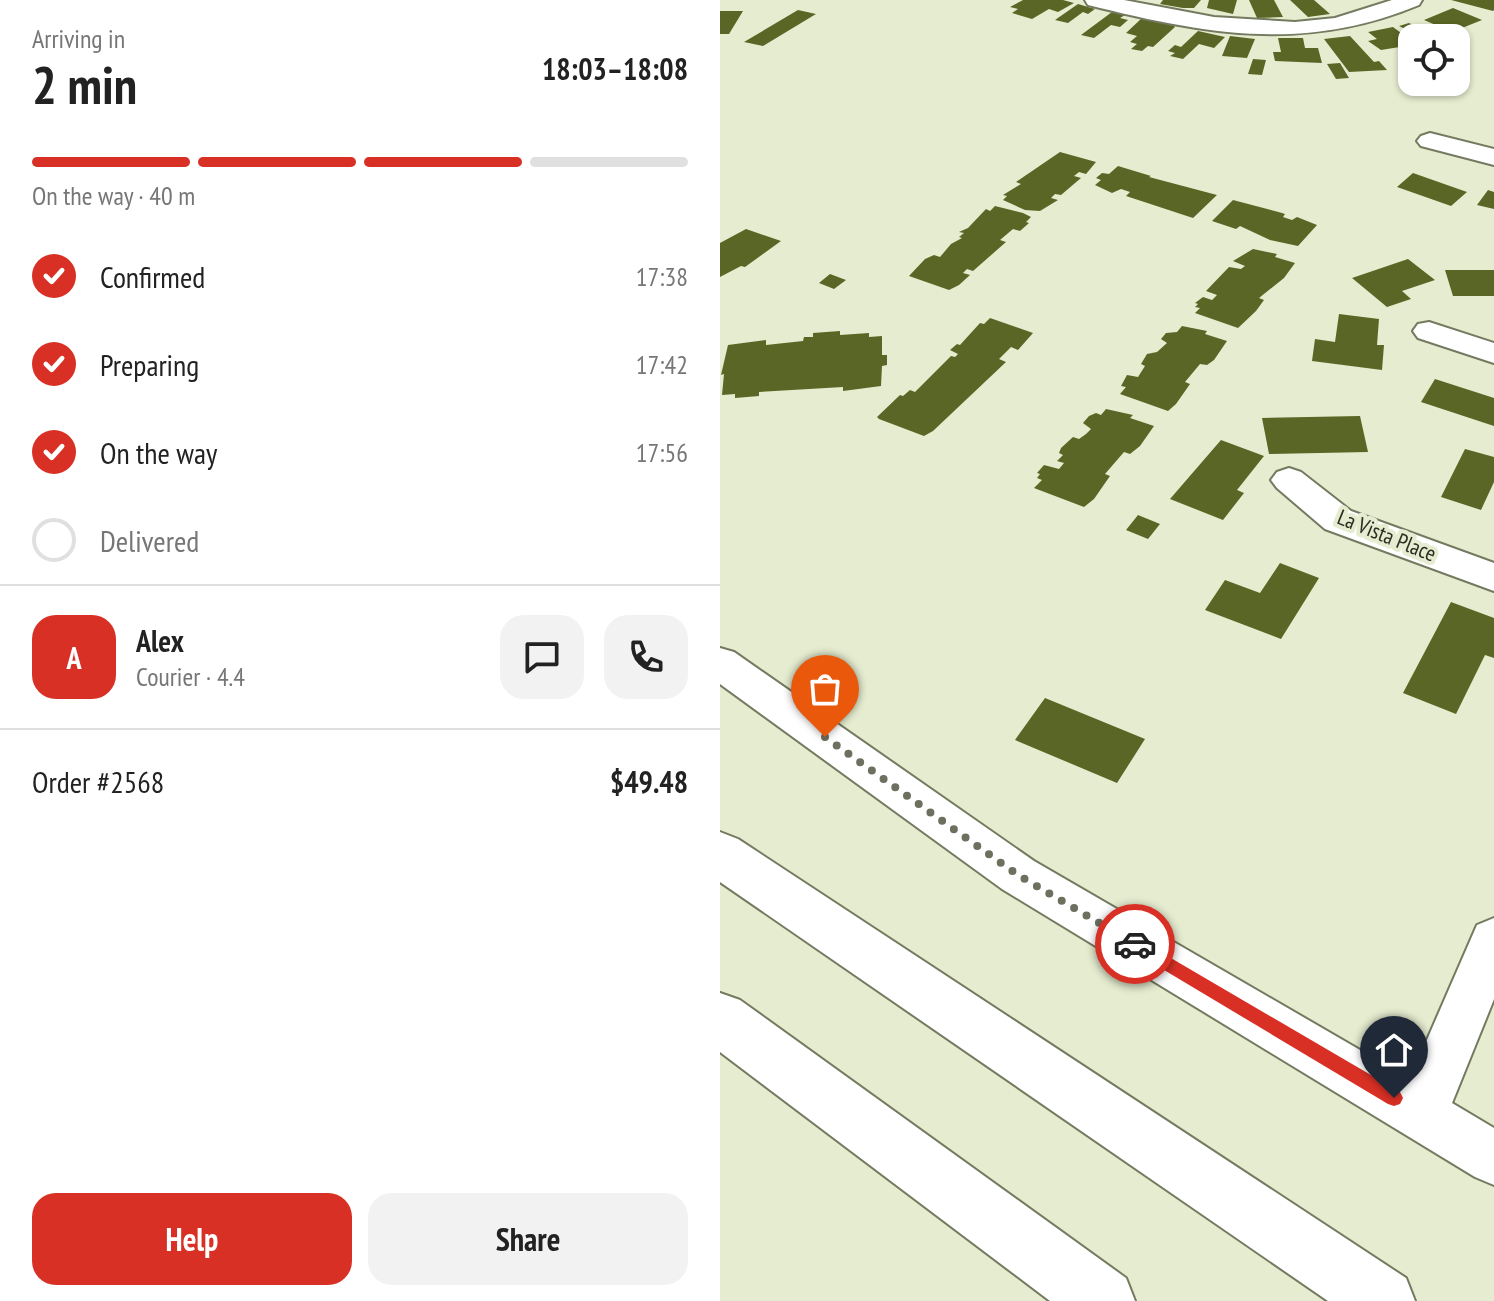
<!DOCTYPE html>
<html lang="en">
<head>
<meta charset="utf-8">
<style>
	body { margin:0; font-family:"PT Sans Narrow",sans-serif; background:#f2f2f2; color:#222; height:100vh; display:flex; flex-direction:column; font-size:30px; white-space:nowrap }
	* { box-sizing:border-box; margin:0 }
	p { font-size:26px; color:#767676 }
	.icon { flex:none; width:44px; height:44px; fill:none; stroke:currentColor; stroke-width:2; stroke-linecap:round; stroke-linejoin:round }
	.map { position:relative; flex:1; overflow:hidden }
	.details { display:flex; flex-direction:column; background:#fff; width:720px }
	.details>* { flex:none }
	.controls { position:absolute; left:678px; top:24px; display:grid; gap:16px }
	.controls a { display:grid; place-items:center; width:72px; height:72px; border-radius:16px; background:#fff; box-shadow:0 2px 6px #0004; font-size:40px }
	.pin { position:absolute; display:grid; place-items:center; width:68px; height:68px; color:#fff; margin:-82px -34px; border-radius:50% 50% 50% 0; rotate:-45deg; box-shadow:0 0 8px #0007 }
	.pin .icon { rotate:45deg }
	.courier { position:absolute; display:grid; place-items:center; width:80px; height:80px; margin:-40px; border:6px solid #d93025; border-radius:50%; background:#fff; color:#222; box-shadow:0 2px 10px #0007 }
	.summary em { font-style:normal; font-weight:600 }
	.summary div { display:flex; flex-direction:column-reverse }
	.summary { display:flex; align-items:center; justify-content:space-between; height:136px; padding:0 32px }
	h1 { font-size:52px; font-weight:600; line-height:60px }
	.bar { display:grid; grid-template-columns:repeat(4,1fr); gap:12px 8px; align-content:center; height:96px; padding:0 32px }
	.bar i { height:10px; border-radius:6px; background:#e0e0e0 }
	.bar .selected { background:#d93025 }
	.bar p { grid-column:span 4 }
	.line { display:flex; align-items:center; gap:20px; padding:0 32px; border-top:2px solid #e0e0e0 }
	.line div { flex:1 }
	.round { display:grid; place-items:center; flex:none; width:84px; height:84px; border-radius:24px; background:#f2f2f2 }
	ol { padding:0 32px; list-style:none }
	li { display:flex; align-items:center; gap:24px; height:88px }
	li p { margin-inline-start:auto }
	li .icon { padding:8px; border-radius:50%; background:#d93025; color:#fff; stroke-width:4 }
	li:last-child { color:#767676 }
	li i { width:44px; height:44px; border:4px solid #e0e0e0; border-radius:50% }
	.cta { display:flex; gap:16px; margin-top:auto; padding:16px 32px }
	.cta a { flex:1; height:92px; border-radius:24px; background:#d93025; color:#fff; font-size:32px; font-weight:600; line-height:92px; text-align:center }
	.cta a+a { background:#f2f2f2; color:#222 }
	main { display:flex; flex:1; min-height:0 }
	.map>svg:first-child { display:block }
</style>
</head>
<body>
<main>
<section class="details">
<div class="summary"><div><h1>2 min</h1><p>Arriving in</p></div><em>18:03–18:08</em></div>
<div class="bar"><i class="selected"></i><i class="selected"></i><i class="selected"></i><i></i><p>On the way · 40 m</p></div>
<ol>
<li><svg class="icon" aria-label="check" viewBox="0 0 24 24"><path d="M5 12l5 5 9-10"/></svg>Confirmed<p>17:38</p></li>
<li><svg class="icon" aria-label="check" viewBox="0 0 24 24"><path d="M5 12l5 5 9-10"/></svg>Preparing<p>17:42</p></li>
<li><svg class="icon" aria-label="check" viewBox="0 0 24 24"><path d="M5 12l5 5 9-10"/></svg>On the way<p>17:56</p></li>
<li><i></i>Delivered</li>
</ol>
<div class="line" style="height:144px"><b class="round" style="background:#d93025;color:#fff">A</b><div><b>Alex</b><p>Courier · 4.4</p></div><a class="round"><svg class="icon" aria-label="chat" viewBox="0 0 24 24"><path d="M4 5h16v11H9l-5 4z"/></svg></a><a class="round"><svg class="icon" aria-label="phone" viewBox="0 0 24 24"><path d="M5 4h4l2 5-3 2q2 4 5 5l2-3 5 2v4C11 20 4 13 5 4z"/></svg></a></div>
<div class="line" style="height:104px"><div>Order #2568</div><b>$49.48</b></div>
<div class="cta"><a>Help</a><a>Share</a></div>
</section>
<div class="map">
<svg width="774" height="1301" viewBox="0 0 774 1301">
	<rect width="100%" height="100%" fill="#e5eccf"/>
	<path fill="#5a6625" d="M303,0H343L354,3L338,12L329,9L312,19L292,13L298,9L290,7Z
		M443,0H481L474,8H463L440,4Z
		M489,0H517L513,14L487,8Z
		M529,0H554L563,17L537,18Z
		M570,0H594L610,14L588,17Z
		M731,0H774V10L773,11Z
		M358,4L375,9L368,14L363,12L348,23L335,20Z
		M733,8L762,20L732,32L704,20Z
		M78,10L96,14L43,46L24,42Z
		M0,11H23L9,34H0Z
		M392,12L405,15L400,18L408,20L400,27L391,25L374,38L361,35Z
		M422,18L453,25L455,27L433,47L428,46L422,51L411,49L417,44L410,42L417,36L406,33Z
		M689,23L719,38H704L679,26Z
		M673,27L692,41V45L661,50L648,41L657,39L648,32Z
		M478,31L505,37L494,48L479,44L463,59L450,56L455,53L448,51L455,45L461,47Z
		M510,36L535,39L527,58L502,56Z
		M630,36L654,62L659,61L667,70L629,72L604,39Z
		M558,38H583L585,48H598L602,63L555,61L553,52H561Z
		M533,59L546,60L542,75L528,74Z
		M620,63L629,78L616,79L607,64Z
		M340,152L376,162L366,174L359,172L354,176L361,178L341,195L335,194L331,198L338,200L320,211L305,210L283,200L287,196L283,195L301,184L296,182Z
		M398,166L431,176L429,177L497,195L473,218L406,196L410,192L401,189L392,193L375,185L381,180L376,178L382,173L389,174Z
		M693,173L747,192L731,206L677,187Z
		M768,190L774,192V209L757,205Z
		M513,200L562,213L565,214L563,217L572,220L577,217L597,225L578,246L550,240L520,226L516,229L492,221Z
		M275,206L303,213L311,217L306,222L309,223L300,231L293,229L280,240L286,242L253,271L247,269L243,273L250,275L239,285L229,290L189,276L205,259L214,255L220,257L231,244L242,238L239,237L244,233L239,232L248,228L266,209L270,211Z
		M26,229L61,241L25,267L21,266L0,277V243Z
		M533,249L557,254L555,257L575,263L564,278L539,298L544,300L536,311L518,328L475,313L480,308L475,307L478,304L475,303L483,297L492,300L497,295L486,291L509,267L521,269L525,266L513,261Z
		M688,259L715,280L682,291L691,299L667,307L632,278Z
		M725,270H774V296H733Z
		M110,274L126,280L114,289L99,283Z
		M619,314L659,319L657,345H664L662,370L592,361L595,339L615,342Z
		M270,318L313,333L298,350L291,347L279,359L286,362L213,431L204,436L159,419L157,417L180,395L183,396L190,390L195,392L231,356L235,357L238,354L230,350L237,344L240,345L260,323L264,324Z
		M462,326L487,331L485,334L507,341L494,360L487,365L480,364L465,382L470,384L456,404L448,411L400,394L406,387L401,386L407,375L418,377L425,366L421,364L427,354L437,352L447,343L441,339L446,333L457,332Z
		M120,331V335L149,333V337L162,336V355H167V365L162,366L161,386L123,391V387L39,392V396L15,398V394L2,395L4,374L1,375L8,345L46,340V345L83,341L84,337H93V333Z
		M715,379L774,398V426L701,402Z
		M386,409L413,415L410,418L434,426L420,446L410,454L404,452L385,474L390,476L374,499L364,507L314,488L322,480L317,478L320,474L317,473L324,465L339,469L344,463L337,461L343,455L339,453L341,448L353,437L359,439L366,434L371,429L363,423L369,416L376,413L381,415Z
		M640,416L648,452L549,454L542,418Z
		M501,440L544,456L517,490L524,493L503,520L450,499Z
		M745,449L774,457V482L761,510L721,497Z
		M418,515L440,524L428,539L406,530Z
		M560,563L599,578L561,639L485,610L505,580L540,593Z
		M731,602L774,618V658L765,655L736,714L683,693Z
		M325,698L425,739L397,783L295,740Z"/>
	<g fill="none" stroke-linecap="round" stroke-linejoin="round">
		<g stroke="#747a60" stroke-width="4">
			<path id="minor" d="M365,0H404L494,17L575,22L615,18L672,0H702L699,5C584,53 485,34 368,5Z
				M710,133L774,149V165L701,146L697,141L701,136Z
				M709,322L774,343V363L698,338L693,331L698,324Z
				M569,468L581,472L631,511L774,563V591L605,529L557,488L551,480L557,472Z
				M0,648L14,652L314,861L690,1079L757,925L774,918V999L732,1103L774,1128V1185L755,1177L282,889L0,684Z"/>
		</g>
		<g stroke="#747a60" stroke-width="4">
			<path id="motorway" d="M0,832L18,839L686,1278L695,1301H608L0,882Z
				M0,993L20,1000L406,1278L415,1301H330L0,1052Z"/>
		</g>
		<use href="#minor" fill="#fff" fill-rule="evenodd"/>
		<use href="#motorway" fill="#fff" fill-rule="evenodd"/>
	</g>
	<path fill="#d93025" d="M415,937L680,1092L683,1098L680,1104L674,1106L668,1104L409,949L407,944Z"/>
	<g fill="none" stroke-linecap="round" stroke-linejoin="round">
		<path stroke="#6c705f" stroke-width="8" stroke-dasharray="0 14.4" d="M105,737L298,875L415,944"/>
	</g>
	<g text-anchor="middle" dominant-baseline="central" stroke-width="8" stroke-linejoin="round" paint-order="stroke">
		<g font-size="22" fill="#2b2e23" stroke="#e5eccf">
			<text transform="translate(667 535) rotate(22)">La Vista Place</text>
		</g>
	</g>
</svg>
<div class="controls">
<a><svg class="icon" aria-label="locate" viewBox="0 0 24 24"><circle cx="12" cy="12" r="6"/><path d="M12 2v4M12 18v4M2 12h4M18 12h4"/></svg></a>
</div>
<div class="pin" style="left:105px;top:737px;background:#ea580c"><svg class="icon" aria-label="bag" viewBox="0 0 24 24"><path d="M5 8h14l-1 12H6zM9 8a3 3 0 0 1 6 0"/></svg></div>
<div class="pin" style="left:674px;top:1098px;background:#1f2937"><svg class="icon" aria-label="home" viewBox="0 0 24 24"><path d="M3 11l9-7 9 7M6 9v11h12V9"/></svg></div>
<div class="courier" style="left:415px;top:944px"><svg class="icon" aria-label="car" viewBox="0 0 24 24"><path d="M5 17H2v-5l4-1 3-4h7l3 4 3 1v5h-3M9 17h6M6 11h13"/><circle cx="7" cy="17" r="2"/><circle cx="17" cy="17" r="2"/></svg></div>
</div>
</main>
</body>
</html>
